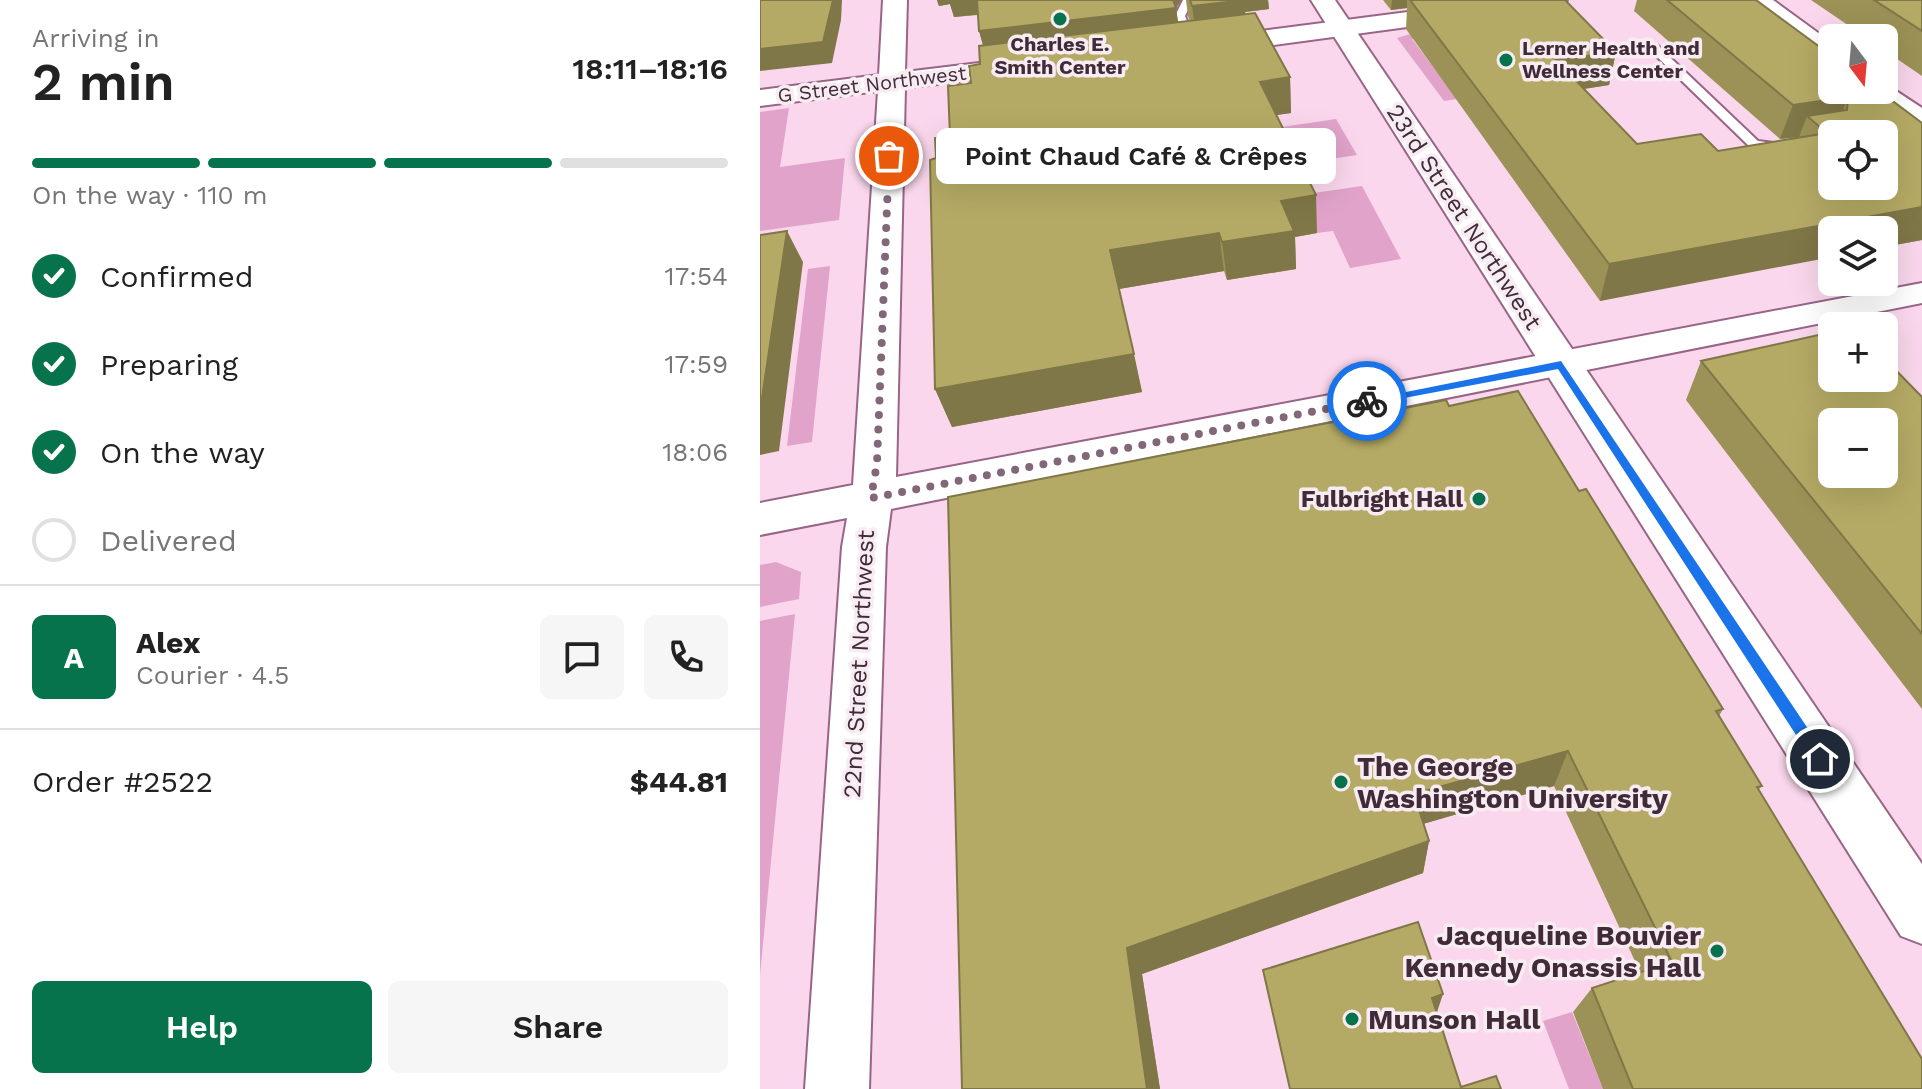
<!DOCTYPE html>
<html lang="en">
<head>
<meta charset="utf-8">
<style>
	body { margin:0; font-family:"Work Sans",sans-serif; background:#f6f6f6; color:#222; height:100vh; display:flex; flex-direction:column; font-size:30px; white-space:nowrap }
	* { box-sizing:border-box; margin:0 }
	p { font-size:26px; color:#767676 }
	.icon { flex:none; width:44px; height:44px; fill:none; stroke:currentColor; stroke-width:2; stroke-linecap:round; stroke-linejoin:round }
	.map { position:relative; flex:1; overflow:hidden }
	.side { display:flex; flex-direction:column; background:#fff; width:760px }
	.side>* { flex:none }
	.needle { width:52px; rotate:164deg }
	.buttons { position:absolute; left:1058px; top:24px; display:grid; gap:16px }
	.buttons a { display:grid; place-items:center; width:80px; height:80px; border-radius:12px; background:#fff; box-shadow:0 8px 32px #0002; font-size:40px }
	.pin { position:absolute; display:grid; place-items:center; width:68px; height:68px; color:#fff; margin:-34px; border:4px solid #fff; border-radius:50%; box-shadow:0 2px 8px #0007 }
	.courier { position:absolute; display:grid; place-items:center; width:80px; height:80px; margin:-40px; border:6px solid #1a73e8; border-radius:50%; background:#fff; color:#222; box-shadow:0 2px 10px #0007 }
	.bubble { position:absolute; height:56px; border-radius:12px; background:#fff; box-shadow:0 8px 32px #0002; font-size:26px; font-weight:600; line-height:56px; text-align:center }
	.headline em { font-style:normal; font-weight:600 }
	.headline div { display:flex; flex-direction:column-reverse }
	.headline { display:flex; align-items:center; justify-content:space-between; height:136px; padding:0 32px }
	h1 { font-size:52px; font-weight:600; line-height:60px }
	.bar { display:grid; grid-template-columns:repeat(4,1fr); gap:12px 8px; align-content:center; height:96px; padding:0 32px }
	.bar i { height:10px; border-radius:6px; background:#e0e0e0 }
	.bar .on { background:#06734c }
	.bar p { grid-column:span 4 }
	.line { display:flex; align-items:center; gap:20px; padding:0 32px; border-top:2px solid #e0e0e0 }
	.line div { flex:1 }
	.round { display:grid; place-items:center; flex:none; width:84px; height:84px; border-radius:12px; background:#f6f6f6 }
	ol { padding:0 32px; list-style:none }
	li { display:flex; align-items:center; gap:24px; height:88px }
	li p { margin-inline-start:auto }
	li .icon { padding:8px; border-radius:50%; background:#06734c; color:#fff; stroke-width:4 }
	li:last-child { color:#767676 }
	li i { width:44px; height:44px; border:4px solid #e0e0e0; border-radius:50% }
	.primary-button { display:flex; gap:16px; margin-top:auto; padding:16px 32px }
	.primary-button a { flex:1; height:92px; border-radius:12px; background:#06734c; color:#fff; font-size:32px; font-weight:600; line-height:92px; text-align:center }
	.primary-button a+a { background:#f6f6f6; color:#222 }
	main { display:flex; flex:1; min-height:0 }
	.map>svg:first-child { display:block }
</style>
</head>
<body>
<main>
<section class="side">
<div class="headline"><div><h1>2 min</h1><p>Arriving in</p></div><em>18:11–18:16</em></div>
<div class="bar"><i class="on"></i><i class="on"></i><i class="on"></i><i></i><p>On the way · 110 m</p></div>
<ol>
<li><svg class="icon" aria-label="check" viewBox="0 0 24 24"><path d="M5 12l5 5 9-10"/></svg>Confirmed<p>17:54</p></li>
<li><svg class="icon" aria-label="check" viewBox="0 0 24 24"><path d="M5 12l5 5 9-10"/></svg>Preparing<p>17:59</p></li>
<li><svg class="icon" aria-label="check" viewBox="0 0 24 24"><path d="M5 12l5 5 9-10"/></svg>On the way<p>18:06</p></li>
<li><i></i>Delivered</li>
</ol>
<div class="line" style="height:144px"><b class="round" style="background:#06734c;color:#fff">A</b><div><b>Alex</b><p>Courier · 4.5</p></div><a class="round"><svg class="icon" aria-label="chat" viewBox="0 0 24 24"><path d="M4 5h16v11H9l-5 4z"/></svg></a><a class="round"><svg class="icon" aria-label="phone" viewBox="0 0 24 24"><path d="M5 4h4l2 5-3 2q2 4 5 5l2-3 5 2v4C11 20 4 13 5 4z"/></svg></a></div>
<div class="line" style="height:104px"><div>Order #2522</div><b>$44.81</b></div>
<div class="primary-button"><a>Help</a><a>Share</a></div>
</section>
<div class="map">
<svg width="1162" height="1089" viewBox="0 0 1162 1089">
	<rect width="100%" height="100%" fill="#fad7ec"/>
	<path fill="#e1a3ca" d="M660,31L679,35L652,39L697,99L684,101L637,38Z
		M29,108L20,167L85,158L79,220L0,231V112Z
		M576,119L597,155L525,166L508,129Z
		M602,186L641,259L590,268L573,231L557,233L540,195Z
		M70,266L52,442L27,446L48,269Z
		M16,562L41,572L39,599L0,607V565Z
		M35,614L0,975V621Z
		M812,1012L843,1089H809L783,1021Z"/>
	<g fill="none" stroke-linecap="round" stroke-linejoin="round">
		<g stroke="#986586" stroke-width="4">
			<path id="service" d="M423,0H433L425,16L435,41L430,44L425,41L415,16Z
				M889,45H897L998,141L1022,144V150L1003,152L990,147L889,49Z"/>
		</g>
		<g stroke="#986586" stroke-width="4">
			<path id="minor" d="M990,0H1013L1072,43V60L1064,58Z
				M1124,83L1162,108V126L1153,124L1115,95L1111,90H1124Z"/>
		</g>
		<g stroke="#986586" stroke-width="4">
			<path id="tertiary" d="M123,0H147L145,72L268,57L281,65L268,73L145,88L136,477L1162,283V303L131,509L126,547L109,1089H45L82,547L87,518L0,535V503L93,485L118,91L0,106V90L119,75Z
				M741,0H807L795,7L447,54L434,46L447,38Z"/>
		</g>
		<g stroke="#986586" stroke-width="4">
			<path id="primary" d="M551,0H575L1162,864V944L1141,936Z"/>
		</g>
		<use href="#service" fill="#fff" fill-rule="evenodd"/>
		<use href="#minor" fill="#fff" fill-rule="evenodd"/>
		<use href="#tertiary" fill="#fff" fill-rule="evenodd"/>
		<use href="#primary" fill="#fff" fill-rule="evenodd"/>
	</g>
	<path fill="#9c9257" d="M177,0H421L416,8L418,22L430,21L428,16L426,0H508L509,9L485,12L486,14L530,77L531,113L516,115L557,233L535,237L536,269L467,280L464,271L359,289L382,392L192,427L175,389L176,158L190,136L211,83L220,64L223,45L219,31L218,15L194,17L190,4L179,6Z
		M623,0H805L856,52L849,85L824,89L877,144L958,151L1039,137L1020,139L874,11L877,0H996L1116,102L1162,123V240L1124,247V230L840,301L646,29L647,8L631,10Z
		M1051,0H1162V76L1124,50V38H1107Z
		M941,361L1162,397V709L926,400Z
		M689,406L819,491L963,709L959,716L1002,786L998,790L1162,1089H843L813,1012L832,988L880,972L794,786L663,824L669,841L663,873L382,974L400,1089H202Z"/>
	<path fill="#7f7747" d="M73,0H82L81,20L72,63L0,71V49Z
		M177,0H219L223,14L194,17L190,4L179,6Z
		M410,0H421L416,8L420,36L227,59L219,31Z
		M478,0H508L509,9L485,12L487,27L436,34L432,6Z
		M632,0H647V8L631,10Z
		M856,52L849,85L790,94L796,60Z
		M530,77L531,113L502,117L500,82Z
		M1120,92L1105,127L1091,131L1106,97Z
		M1088,97L1074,132L1047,116L1039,137L1020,139L1033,105Z
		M556,195L557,233L535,237L536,269L467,280L462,242L521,201Z
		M1162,207V240L1124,247V230H1072V257L840,301L849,264Z
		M27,231L43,262L19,451L0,455V411Z
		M459,233L464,271L359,289L350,250Z
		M374,354L382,392L192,427L175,389Z
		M808,751L794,786L649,828L654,794Z
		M669,841L663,873L382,974L400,1089H387L367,948Z
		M683,994L675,1018L672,998Z"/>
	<path fill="#b5aa65" stroke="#7f7747" stroke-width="2" fill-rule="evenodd" d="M0,0H73L63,42L0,49Z
		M217,0H413L416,8L219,31Z
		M430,0H485L432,6Z
		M650,0H805L856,52L796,60L877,144L941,134L958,151L1067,133L1047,116L1087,110L1088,97L1033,105L907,0H996L1072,56V90H1117L1120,92L1106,97L1105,101L1134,102L1162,123V207L849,264ZM1072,134H1124V186H1072Z
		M1114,0H1162V31Z
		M495,13L530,77L500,82L556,195L521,201L534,231L462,242L459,233L350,250L374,354L175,389L170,160L176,158L175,138L190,136L188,86L211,83L209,66L220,64L219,46Z
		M27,231L0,411V235Z
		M1072,332V378H1124V358L1162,397V634L941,361ZM1072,422H1124V474H1072Z
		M758,391L819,491L826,489L963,709L956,711L1002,786L997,787L1162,1059V1089H873L832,988L912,962L808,751L654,794L669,841L367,948L387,1089H202L188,497L686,400L689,406Z
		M658,922L683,994L672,998L701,1087L736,1076L741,1089H530L503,970Z"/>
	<path fill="#1a73e8" d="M801,361L1065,754V764H1055L798,369L607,405L601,401Z"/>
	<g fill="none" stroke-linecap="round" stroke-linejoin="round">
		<path stroke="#826778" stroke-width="8" stroke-dasharray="0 14.4" d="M129,156L117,463L111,498L607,401"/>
	</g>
	<g fill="#06734c" stroke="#f8ecf3" stroke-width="3">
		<circle cx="300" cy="19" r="8"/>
		<circle cx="746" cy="60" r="8"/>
		<circle cx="719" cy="499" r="8"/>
		<circle cx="581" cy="782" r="8"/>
		<circle cx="957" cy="951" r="8"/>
		<circle cx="592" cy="1019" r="8"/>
	</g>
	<g text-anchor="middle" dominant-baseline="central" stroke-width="7" stroke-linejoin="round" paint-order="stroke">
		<g font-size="20" font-weight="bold" fill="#412b39" stroke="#f8ecf3">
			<text x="300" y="44">Charles E.<tspan x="300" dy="23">Smith Center</tspan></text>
			<text x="762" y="48" text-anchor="start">Lerner Health and<tspan x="762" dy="23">Wellness Center</tspan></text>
		</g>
		<g font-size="20" fill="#412b39" stroke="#f8ecf3">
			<text transform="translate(112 84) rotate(-7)">G Street Northwest</text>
		</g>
		<g font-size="24" fill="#412b39" stroke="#f8ecf3">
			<text transform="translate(704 217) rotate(57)">23rd Street Northwest</text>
			<text transform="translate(99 664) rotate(-87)">22nd Street Northwest</text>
		</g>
		<g font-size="24" font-weight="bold" fill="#412b39" stroke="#f8ecf3" text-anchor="end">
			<text x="703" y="499">Fulbright Hall</text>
		</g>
		<g font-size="28" font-weight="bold" fill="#412b39" stroke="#f8ecf3" text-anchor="start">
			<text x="597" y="766">The George<tspan x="597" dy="32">Washington University</tspan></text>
			<text x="941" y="935" text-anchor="end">Jacqueline Bouvier<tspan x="941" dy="32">Kennedy Onassis Hall</tspan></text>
			<text x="608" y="1019">Munson Hall</text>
		</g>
	</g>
</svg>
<div class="buttons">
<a><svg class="needle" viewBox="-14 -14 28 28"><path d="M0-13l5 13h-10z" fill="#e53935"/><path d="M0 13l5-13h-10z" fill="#767676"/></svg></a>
<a><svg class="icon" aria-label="locate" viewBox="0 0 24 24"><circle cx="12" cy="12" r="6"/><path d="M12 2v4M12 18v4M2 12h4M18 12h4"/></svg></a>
<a><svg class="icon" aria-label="layers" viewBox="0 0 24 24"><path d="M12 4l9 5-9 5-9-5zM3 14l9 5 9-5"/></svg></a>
<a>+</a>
<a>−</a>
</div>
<div class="pin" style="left:129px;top:156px;background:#ea580c"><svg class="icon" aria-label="bag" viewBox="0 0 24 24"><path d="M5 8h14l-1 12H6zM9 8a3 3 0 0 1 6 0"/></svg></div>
<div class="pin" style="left:1060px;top:759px;background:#1f2937"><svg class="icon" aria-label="home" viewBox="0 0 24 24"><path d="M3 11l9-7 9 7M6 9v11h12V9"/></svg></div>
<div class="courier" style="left:607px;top:401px"><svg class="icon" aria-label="bike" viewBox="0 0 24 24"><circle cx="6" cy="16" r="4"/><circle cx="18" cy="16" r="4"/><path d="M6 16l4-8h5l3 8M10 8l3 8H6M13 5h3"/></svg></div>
<div class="bubble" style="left:176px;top:128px;width:400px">Point Chaud Café &amp; Crêpes</div>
</div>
</main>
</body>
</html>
